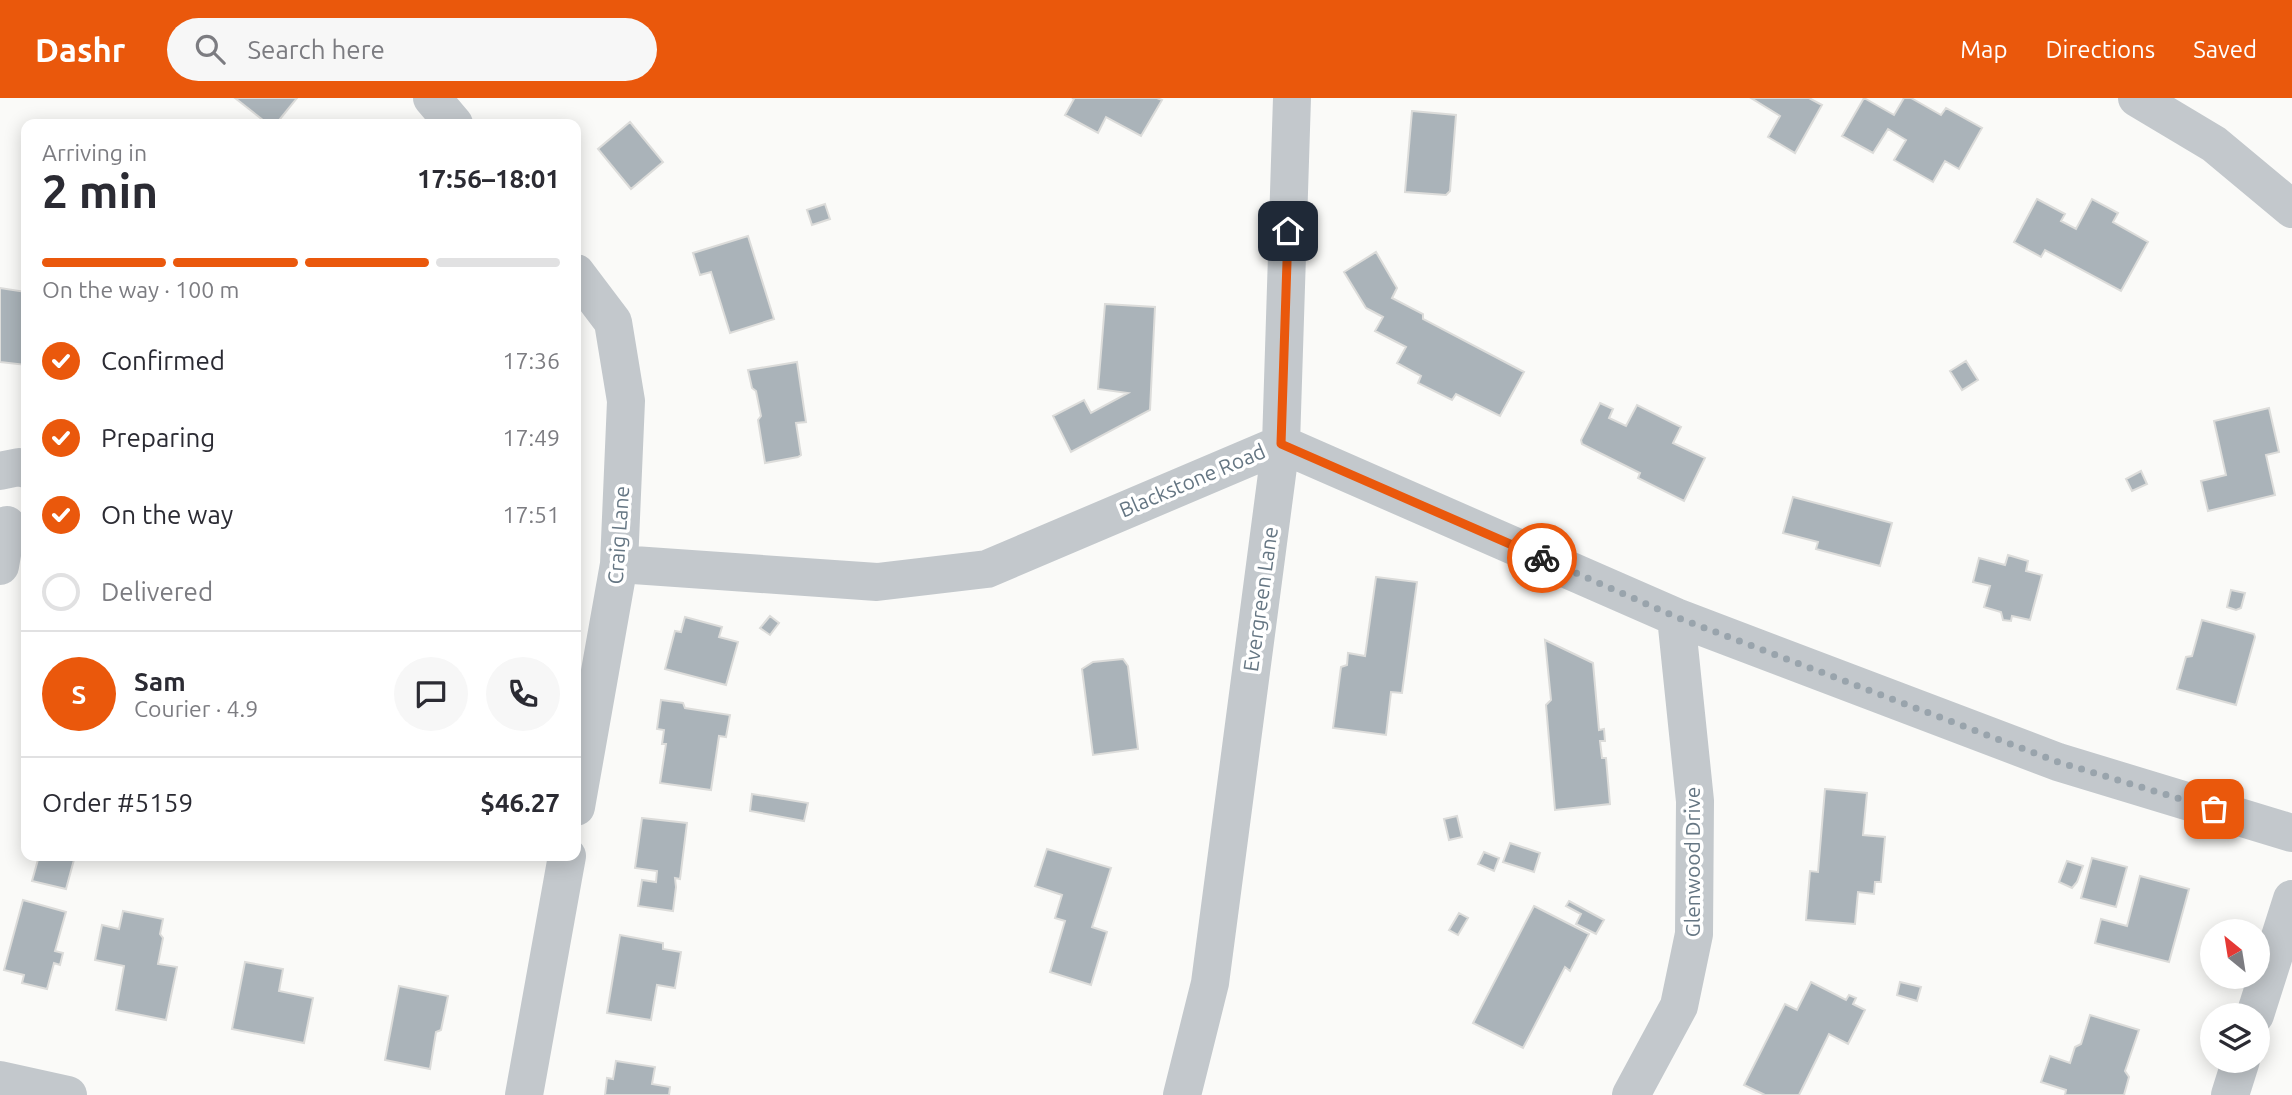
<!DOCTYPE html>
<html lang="en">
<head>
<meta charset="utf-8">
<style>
	body { margin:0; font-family:Ubuntu,sans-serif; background:#f7f7f7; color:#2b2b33; height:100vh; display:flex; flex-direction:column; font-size:26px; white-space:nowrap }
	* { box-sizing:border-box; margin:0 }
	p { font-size:23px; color:#7c7c81 }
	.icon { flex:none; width:38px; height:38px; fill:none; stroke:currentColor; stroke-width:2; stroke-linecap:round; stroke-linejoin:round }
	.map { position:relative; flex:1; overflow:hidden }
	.side { position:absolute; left:21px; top:21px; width:560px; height:742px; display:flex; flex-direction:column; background:#fff; border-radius:14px; box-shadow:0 4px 18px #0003 }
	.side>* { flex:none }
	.needle { width:46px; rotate:330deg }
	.controls { position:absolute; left:2200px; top:821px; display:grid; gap:14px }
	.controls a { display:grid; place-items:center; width:70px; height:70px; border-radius:50%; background:#fff; box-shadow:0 4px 18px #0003; font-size:35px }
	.pin { position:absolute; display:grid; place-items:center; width:60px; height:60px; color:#fff; margin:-30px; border-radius:14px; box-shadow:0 4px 10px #0006 }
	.courier { position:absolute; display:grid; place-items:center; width:70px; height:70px; margin:-35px; border:5px solid #ea580c; border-radius:50%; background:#fff; color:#222; box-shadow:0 2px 9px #0007 }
	.summary em { font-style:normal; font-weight:700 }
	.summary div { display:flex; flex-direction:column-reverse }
	.summary { display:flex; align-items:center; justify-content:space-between; height:119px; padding:0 21px }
	h1 { font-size:46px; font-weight:700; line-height:52px }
	.bar { display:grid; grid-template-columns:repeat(4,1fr); gap:10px 7px; align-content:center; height:84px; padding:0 21px }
	.bar i { height:9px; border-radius:5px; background:#e1e1e2 }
	.bar .current { background:#ea580c }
	.bar p { grid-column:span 4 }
	.line { display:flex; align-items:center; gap:18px; padding:0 21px; border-top:2px solid #e1e1e2 }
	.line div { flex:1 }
	.round { display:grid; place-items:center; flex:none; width:74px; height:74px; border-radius:37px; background:#f7f7f7 }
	ol { padding:0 21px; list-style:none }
	li { display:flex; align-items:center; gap:21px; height:77px }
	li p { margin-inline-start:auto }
	li .icon { padding:7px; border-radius:50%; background:#ea580c; color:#fff; stroke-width:4 }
	li:last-child { color:#7c7c81 }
	li i { width:38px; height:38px; border:4px solid #e1e1e2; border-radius:50% }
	header { display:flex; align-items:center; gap:42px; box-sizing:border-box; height:98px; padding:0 35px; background:#ea580c; color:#fff }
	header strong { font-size:33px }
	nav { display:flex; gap:38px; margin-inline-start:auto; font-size:24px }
	.search { width:490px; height:63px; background:#f7f7f7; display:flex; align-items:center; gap:18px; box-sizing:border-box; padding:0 24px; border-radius:38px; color:#7c7c81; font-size:26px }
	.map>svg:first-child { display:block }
</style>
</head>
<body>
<header>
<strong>Dashr</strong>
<div class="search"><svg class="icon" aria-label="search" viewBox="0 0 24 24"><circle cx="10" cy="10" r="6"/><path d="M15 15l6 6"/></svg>Search here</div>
<nav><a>Map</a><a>Directions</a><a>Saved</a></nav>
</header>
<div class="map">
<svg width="2292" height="997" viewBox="0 0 2292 997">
	<rect width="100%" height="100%" fill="#fafaf8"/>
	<path fill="#aab3b9" stroke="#dcdcda" stroke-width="2" d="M235,0H297L276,26H268Z
		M1072,0H1157L1162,2L1141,38L1106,19L1098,35L1065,17L1074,1Z
		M1751,0H1809L1822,7L1795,55L1768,39L1780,18Z
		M1864,0L1894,17L1904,0H1911L1941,17L1946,10L1982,30L1959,71L1945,63L1933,84L1894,62L1906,42L1888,31L1873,55L1842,38Z
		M1412,13L1456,17L1450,93L1446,97L1405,94Z
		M630,24L663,64L631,91L598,51Z
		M2037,101L2065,116L2061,123L2076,131L2092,101L2118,115L2113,124L2148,144L2121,193L2045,152L2041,159L2014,144Z
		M825,106L830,121L812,127L807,112Z
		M748,138L774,221L730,235L711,174L700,177L693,155Z
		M1376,154L1397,190L1392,200L1423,216V221L1524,274L1500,318L1456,296L1452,302L1418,285L1421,278L1397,265L1406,249L1375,233L1383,219L1366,210L1344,174Z
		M0,190L26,194V267L0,264Z
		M1105,206L1155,209L1150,312L1071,354L1053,318L1084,302L1091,315L1128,295L1098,291Z
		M1966,263L1978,282L1962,292L1950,273Z
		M797,264L806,324L796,325L801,357L798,359L765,365L758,322L761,318L756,293L752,290L748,272Z
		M1600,305L1613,311L1609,320L1626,328L1637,307L1681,329L1673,345L1705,360L1684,403L1638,380L1640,375L1582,346L1581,342Z
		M2269,310L2279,354L2266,357L2275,397L2208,413L2201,383L2226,377L2214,323Z
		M2141,373L2147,386L2132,393L2126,381Z
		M1793,399L1892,425L1880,468L1816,451L1818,444L1783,435Z
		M2008,457L2028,463L2026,473L2042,477L2030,522L2012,518L2011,523L2003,522L2001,514L1984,509L1990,488L1973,484L1979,460L2005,467Z
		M1376,479L1417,484L1402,595L1391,594L1386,637L1333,630L1341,569L1347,567L1348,555L1365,558Z
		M2231,492L2245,495L2241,510L2236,512L2227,509Z
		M770,518L779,525L770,537L760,530Z
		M685,519L722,529L719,539L738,544L726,587L665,571L675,533L681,534Z
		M2202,522L2254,536L2255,539L2236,607L2177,591L2186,559L2192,558Z
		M1545,542L1593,565L1599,632L1604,631L1605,643H1600L1602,660H1606L1610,706L1555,712L1546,607L1551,602Z
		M1123,561L1128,568L1138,651L1093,657L1082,571L1093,564Z
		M661,602L683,605L685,610L730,617L726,639L719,638L711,692L660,685L666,646H662L664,632L657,631Z
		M1825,691L1867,695L1863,737L1885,739L1881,784H1875L1874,796L1858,794L1855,826L1806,822L1810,773L1818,774Z
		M752,696L808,705L804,723L750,713Z
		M1457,718L1462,739L1449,742L1444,721Z
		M642,720L687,725L680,781L675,780L676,789L673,813L638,808L642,782L656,784L657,773L635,770Z
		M1510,745L1540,755L1534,774L1503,764Z
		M1047,751L1111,770L1092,829L1107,834L1091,887L1050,874L1065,823L1055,820L1062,797L1035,788Z
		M1484,754L1499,760L1494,773L1478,766Z
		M39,758H75L66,791L32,783Z
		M2092,760L2127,769L2116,809L2081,800Z
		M2067,763L2083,768L2077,784L2072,790L2059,784Z
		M2140,778L2189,791L2169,864L2095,845L2101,821L2127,828Z
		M23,802L66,814L55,853L63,855L60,867L54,865L47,891L22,885L24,877L4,872Z
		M1569,803L1604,822L1596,836L1576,826L1581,816L1566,808Z
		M1534,808L1589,836L1570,873L1565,869L1523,950L1473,925Z
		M123,813L163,821L160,836L163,840L158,866L177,869L166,922L116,912L124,868L95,862L102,827L119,831Z
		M1459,815L1468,820L1458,837L1449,832Z
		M620,837L663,845V851L681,854L675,890L657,887L651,922L607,915Z
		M245,864L283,871L279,893L313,900L304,945L232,931Z
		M1811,884L1846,902L1849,897L1856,900L1853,906L1865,912L1848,946L1829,936L1799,997H1765L1744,987L1785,906L1797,912Z
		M1900,884L1921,889L1917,903L1897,897Z
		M399,888L448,898L441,932L436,934L430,971L385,962Z
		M2090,917L2139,932L2125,973L2129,979L2124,997H2065L2066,992L2041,984L2050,958L2070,965L2075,949L2081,946Z
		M616,963L655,969L652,986L670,989L669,997H605L607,980L613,981Z"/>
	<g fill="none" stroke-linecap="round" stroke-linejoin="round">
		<path stroke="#c3c8cc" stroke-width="38" d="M432,0L454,26
			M2137,0L2214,46L2292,111
			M576,175L613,224L626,303L619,466L576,709
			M0,373L19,369L26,371
			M619,466L877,484L987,471L1281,346L1676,519L2058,664L2292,735
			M0,468L7,427
			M2255,917L2292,801
			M0,982L68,997
			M524,997L567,758
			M1182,997L1210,885L1281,346L1292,0
			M1631,997L1679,908L1694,836L1695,703L1676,519
			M2230,997L2241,962"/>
	</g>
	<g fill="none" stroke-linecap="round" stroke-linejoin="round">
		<path stroke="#99a4ac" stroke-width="7" stroke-dasharray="0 12.6" d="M1542,460L1676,519L2058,664L2214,711"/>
		<path stroke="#ea580c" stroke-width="9" d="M1288,133L1281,346L1542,460"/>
	</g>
	<g text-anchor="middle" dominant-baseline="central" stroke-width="7" stroke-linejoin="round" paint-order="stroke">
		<g font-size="21" fill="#657683" stroke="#fff">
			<text transform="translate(1192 382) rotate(-23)">Blackstone Road</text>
			<text transform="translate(618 437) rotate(-86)">Craig Lane</text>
			<text transform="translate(1260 501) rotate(-82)">Evergreen Lane</text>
			<text transform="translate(1692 764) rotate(-90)">Glenwood Drive</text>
		</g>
	</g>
</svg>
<div class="controls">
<a><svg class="needle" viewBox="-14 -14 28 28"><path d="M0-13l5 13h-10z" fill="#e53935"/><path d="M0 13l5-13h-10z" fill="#7c7c81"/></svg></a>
<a><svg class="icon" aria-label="layers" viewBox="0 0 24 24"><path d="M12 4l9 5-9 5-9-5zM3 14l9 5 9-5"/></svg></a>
</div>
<div class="pin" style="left:2214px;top:711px;background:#ea580c"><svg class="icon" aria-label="bag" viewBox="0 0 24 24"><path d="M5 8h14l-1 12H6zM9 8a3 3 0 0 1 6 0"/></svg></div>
<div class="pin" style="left:1288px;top:133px;background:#1f2937"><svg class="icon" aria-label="home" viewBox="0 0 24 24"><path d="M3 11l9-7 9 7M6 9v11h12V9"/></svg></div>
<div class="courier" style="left:1542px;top:460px"><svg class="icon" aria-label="bike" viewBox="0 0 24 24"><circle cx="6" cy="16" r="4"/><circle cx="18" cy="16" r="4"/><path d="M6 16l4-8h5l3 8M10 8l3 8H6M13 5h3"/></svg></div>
<section class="side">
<div class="summary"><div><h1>2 min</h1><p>Arriving in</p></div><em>17:56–18:01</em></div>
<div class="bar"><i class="current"></i><i class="current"></i><i class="current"></i><i></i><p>On the way · 100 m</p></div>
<ol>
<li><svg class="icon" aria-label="check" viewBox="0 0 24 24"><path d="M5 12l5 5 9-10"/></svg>Confirmed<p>17:36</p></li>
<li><svg class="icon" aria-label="check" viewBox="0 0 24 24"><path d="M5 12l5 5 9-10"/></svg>Preparing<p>17:49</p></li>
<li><svg class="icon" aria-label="check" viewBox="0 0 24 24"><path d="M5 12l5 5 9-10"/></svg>On the way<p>17:51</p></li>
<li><i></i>Delivered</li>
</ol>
<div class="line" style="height:126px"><b class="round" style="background:#ea580c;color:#fff">S</b><div><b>Sam</b><p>Courier · 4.9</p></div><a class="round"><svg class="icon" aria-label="chat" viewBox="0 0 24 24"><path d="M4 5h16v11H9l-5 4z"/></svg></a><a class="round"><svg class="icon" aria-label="phone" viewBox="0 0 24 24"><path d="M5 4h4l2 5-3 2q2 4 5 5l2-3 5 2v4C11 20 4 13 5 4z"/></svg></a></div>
<div class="line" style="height:91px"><div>Order #5159</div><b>$46.27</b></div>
</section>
</div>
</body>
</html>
